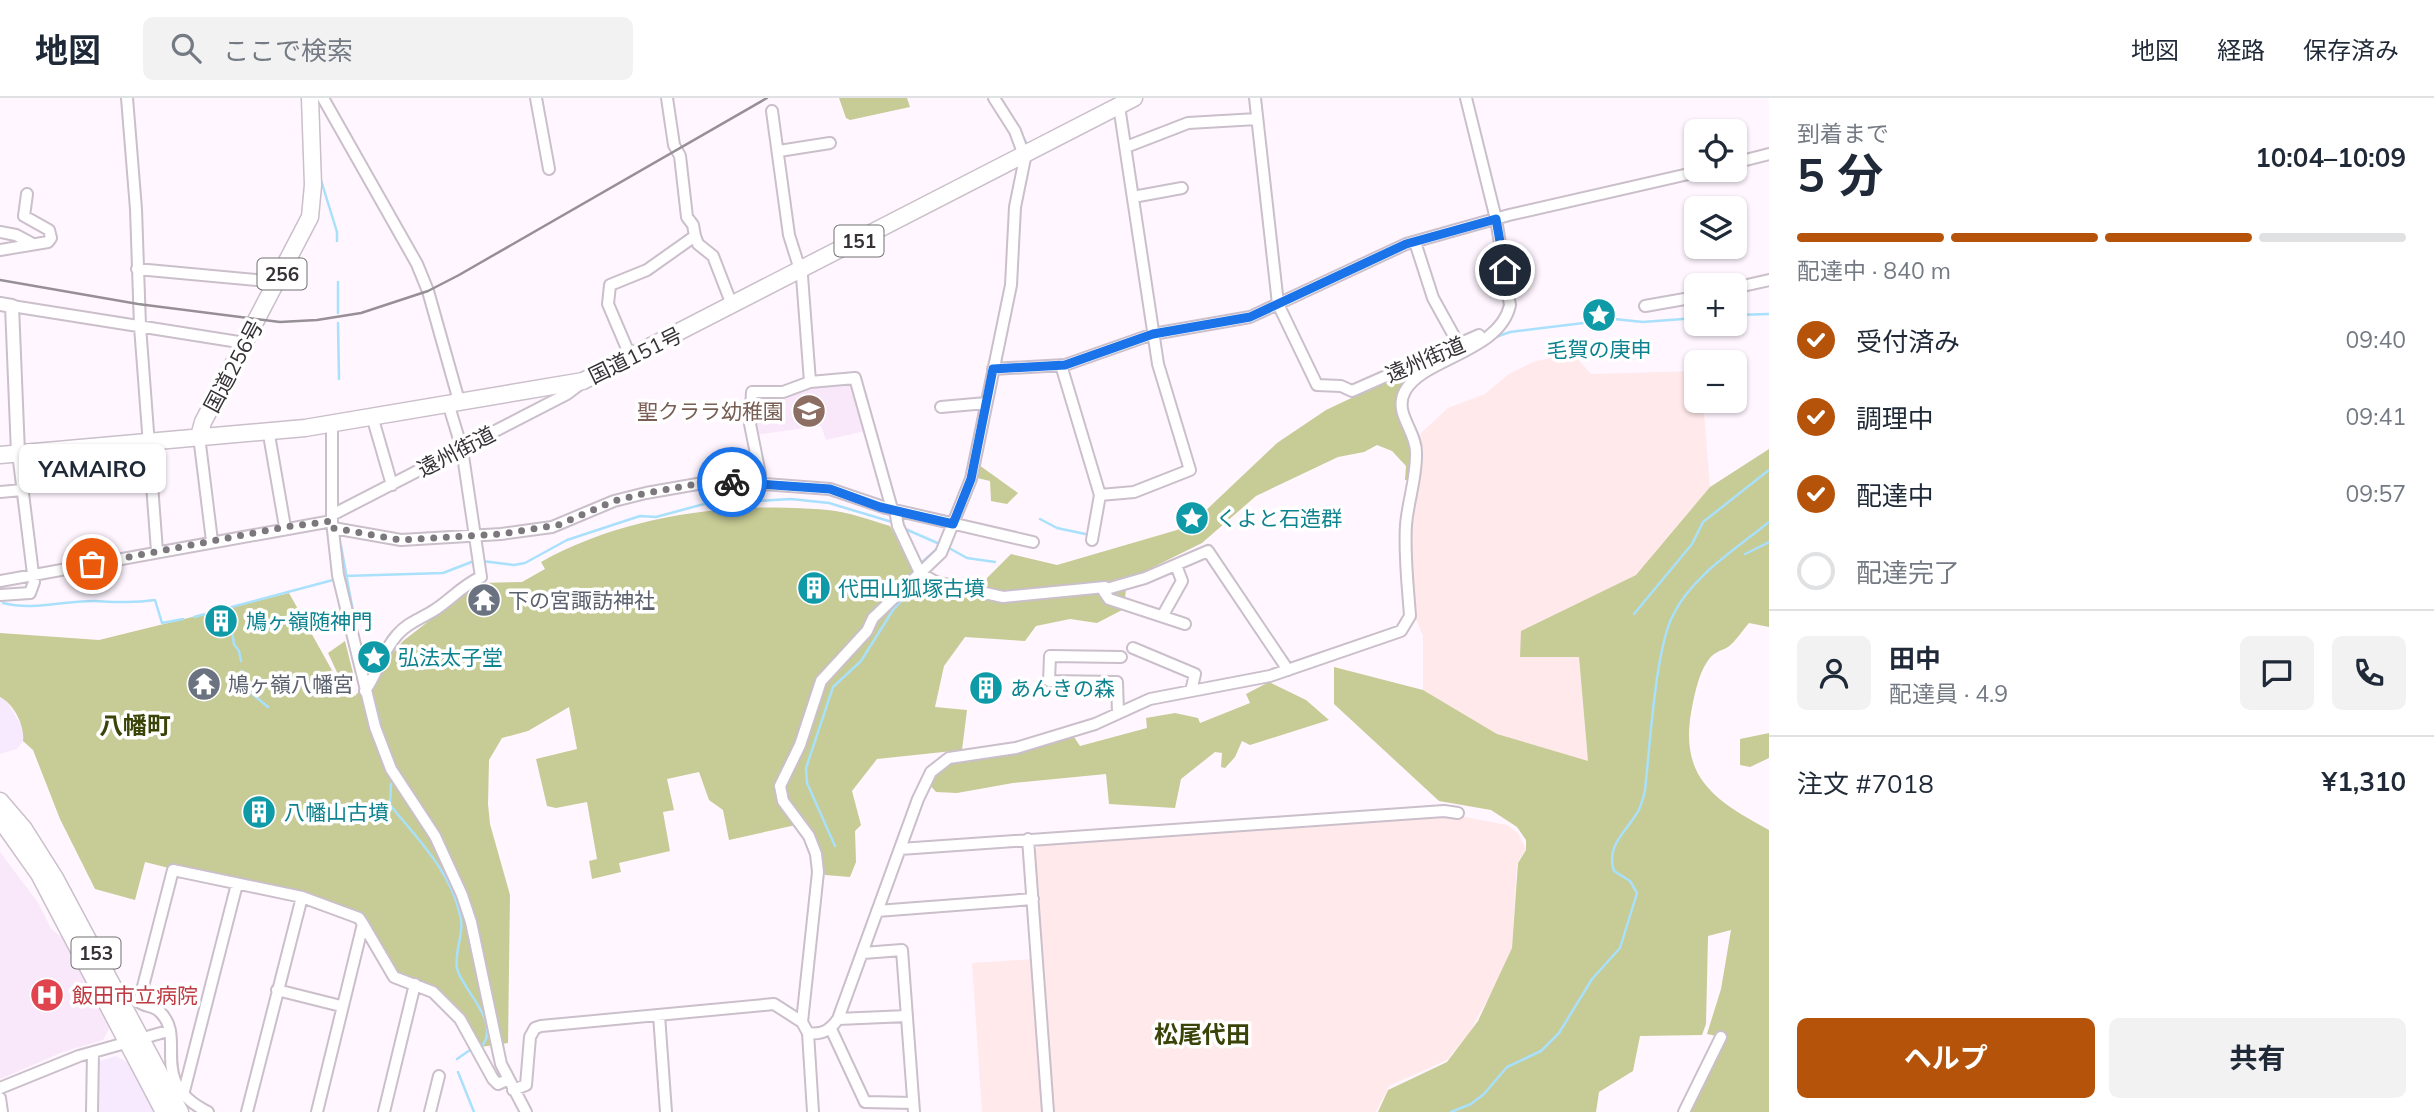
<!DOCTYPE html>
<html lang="ja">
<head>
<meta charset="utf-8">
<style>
	body { margin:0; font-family:Mulish,"Noto Sans JP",sans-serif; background:#f2f2f3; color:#1f2937; height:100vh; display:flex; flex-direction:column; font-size:26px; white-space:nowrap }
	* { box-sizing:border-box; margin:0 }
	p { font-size:23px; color:#747a83 }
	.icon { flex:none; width:38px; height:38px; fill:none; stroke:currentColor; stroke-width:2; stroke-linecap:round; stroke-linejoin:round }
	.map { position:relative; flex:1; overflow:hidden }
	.details { display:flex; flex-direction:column; background:#fff; width:665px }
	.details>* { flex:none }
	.controls { position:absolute; left:1684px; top:21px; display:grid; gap:14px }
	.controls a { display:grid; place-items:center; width:63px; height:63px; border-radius:10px; background:#fff; box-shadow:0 2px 5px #0004; font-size:35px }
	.pin { position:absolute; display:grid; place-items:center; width:60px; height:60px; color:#fff; margin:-30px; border:4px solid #fff; border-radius:50%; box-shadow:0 2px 7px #0007 }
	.courier { position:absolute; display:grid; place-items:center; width:70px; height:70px; margin:-35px; border:5px solid #1a73e8; border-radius:50%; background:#fff; color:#222; box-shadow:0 2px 9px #0007 }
	.bubble { position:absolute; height:49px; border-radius:10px; background:#fff; box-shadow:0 2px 5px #0004; font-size:23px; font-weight:700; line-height:49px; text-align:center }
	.head em { font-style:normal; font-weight:700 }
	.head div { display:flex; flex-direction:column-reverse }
	.head { display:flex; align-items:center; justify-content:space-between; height:119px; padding:0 28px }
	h1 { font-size:46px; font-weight:700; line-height:52px }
	.bar { display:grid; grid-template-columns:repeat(4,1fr); gap:10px 7px; align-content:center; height:84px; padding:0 28px }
	.bar i { height:9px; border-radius:5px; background:#e0e1e3 }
	.bar .current { background:#b45309 }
	.bar p { grid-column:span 4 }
	.line { display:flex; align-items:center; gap:18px; padding:0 28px; border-top:2px solid #e0e1e3 }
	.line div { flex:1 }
	.round { display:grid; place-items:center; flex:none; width:74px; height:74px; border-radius:10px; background:#f2f2f3 }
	ol { padding:0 28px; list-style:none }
	li { display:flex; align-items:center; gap:21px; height:77px }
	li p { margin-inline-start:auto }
	li .icon { padding:7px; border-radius:50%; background:#b45309; color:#fff; stroke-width:4 }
	li:last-child { color:#747a83 }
	li i { width:38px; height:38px; border:4px solid #e0e1e3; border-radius:50% }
	.action { display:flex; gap:14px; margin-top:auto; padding:14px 28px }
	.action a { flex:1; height:80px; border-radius:10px; background:#b45309; color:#fff; font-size:28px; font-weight:700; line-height:80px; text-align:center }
	.action a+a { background:#f2f2f3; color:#1f2937 }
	header { display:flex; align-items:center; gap:42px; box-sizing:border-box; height:98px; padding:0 35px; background:#fff; border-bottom:2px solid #e0e1e3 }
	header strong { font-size:33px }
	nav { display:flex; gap:38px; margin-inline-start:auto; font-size:24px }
	.search { width:490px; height:63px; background:#f2f2f3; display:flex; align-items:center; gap:18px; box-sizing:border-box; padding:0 24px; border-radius:10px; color:#747a83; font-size:26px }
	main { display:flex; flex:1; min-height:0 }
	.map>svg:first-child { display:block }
</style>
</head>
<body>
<header>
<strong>地図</strong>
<div class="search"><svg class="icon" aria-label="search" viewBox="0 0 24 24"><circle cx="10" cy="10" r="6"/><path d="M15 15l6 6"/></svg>ここで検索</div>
<nav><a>地図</a><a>経路</a><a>保存済み</a></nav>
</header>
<main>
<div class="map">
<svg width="1769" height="1014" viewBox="0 0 1769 1014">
	<rect width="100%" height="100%" fill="#fff6ff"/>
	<path fill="#f7eafe" d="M0,599L6,602L24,632L23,643L17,651L0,656Z
		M116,958L130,966L156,1014H95L96,964Z"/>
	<path fill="#ffe9ea" d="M1572,255L1591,276L1696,273V303H1703L1710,389L1636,477L1521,533V559H1579L1588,664L1497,636L1423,592V538L1415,519L1410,440L1421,335L1448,310L1485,296L1509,276L1533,264Z
		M1444,715L1507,727L1518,735L1526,751L1517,765L1512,850L1508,864L1469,935L1447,962L1389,988L1376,1014H1052L1034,753L1043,743Z
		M1034,861L1044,1014H982L972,865Z"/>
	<path fill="#f9e8fa" d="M852,286L869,332L826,342L821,328L754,337L755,299L809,288Z
		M0,754L39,806L51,831L63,840L110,929L103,942L63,954L0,981Z"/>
	<path fill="#c7cb95" d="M839,0H907L910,9L850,22L846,20Z
		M1419,268L1418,276L1400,290L1396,305L1411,352L1409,382H1405L1406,368L1392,353L1377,347L1364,354L1338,359L1256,398L1202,445L1127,482L1124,511L1097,525L1070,521L1036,528L1025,543L965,539L944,568L935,609L967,612L962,652L877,661L852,693L861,727L855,733L856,764L850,779L825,777L821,759L805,725L729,742L723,712L709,702L699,674L667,681L674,712L663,714L670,753L619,765L621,774L592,781L589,763L597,761L587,704L556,710L547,708L536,661L577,651L569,609L528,633L502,640L489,662L488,706L490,726L510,797L508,945L474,950L467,934L433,894L394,879L355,817L145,764L135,802L95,791L60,721L33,652L23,643C25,628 14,606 0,599V535L99,542L289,495L339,585L355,598L403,543L478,485L522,484L545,471L541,464C624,417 733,403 828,412C848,414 870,422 890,428L912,470L948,487L984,483L1011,456L1057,467L1177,432L1201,417L1277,345L1326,312Z
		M1769,351V529L1749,525C1743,532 1735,544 1728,549C1719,554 1713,554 1707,564C1698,577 1694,599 1691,615C1680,681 1716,703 1769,732V1014H1684L1721,939L1707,936L1721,891L1731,832L1708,838L1706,926L1702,937L1640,938L1633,973L1599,994L1596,1014H1378L1388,992L1447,964L1478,923L1512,850L1518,765L1526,752V742L1517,729L1491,712L1439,703L1334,606V569L1423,592L1497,636L1588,663L1579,559H1520L1521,533L1636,477L1710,389Z
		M979,367L1018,395L1007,406L991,403L990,383L977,380Z
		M345,543L355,583L343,587L328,555Z
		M1269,584L1306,602L1329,622L1250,647L1242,643L1235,659L1225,670L1221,669L1222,655L1215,654L1181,681L1175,710L1109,706L1106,676L1013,685L957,695L936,694L929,686L947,664L1001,657L1074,639L1080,648L1147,630L1146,620L1175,615L1198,620L1200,625L1250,605L1246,596Z
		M1769,635V660L1750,669L1740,667V641Z"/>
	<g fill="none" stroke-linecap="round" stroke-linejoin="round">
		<path stroke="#a9e0fb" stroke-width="2.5" d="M1009,14L1018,29
			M1021,35L1028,48
			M320,79L337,134V143
			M338,184V215
			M1734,217L1769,216
			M1614,221L1643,224L1696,220
			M338,225L339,281
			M1496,239L1510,234L1600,223
			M1040,421L1057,430L1090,437
			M903,430L942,447
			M341,448L354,519
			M949,450L967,460L995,464
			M1745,456L1769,444
			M482,463L514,467L525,465L567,442L640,418L656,419L704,406L791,401L829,405L892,424
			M920,466L938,450
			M345,478L443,475L474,463
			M3,505C35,513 64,502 96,503C117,504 134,505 155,502L162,525L183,521
			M228,511L234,546L239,553L241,563
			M1634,516L1692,446L1703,424L1769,372
			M194,519L333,482
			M242,573L250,594L268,609
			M371,591L380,624
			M391,686L390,707C417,740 451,774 460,817C465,835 454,853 457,870C461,891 503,925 481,949
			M835,748L807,685L806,670L833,589L861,563L893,512L907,497
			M457,961L470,952
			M458,974L474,1014
			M1451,1014L1471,1006L1484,996L1507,969L1541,953L1559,935L1592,881L1620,850L1637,795L1630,783L1614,773C1606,749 1623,737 1635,718C1641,711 1643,701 1645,692C1650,649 1655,552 1673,517C1692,478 1736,451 1769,424"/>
		<g stroke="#cabfca" stroke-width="14">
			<path id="minor" d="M127,0L136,111L140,228L157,453
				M323,0L417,166L428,193L459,303
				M536,0L549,71
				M667,0L674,47L680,58L687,119L693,127L695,138
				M1255,0L1278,206L1317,287L1341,288L1352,293L1479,237
				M1126,49L1188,25L1257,21
				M779,53L830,45
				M1734,65L1769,56
				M1133,99L1182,90
				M0,134L16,137L31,145
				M1415,144L1433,200L1459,247
				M0,152L48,144L51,140L49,132L24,118L27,96
				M137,171L278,184
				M1734,190L1769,182
				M12,208L245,245
				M1645,208L1696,199
				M631,260L608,206L610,187L647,172L695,138L698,146L713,158L732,207
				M1061,267L1100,397L1134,394L1190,372L1158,266L1119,8
				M993,271L1065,267L1153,236L1250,219L1406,146L1509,117L1706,72
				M810,284L855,280L892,411
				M941,309L986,305
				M372,318L392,387
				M332,325V423L338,477L375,629L391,671L435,738L462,797L471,824L501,966L526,1014
				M268,331L285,429
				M199,338L212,443
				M747,383L756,381L760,376L750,326L752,294H783L810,284L802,178L789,137L772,13
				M0,394L22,392
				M895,412L898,428L920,475L936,484L1003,499L1105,489
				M332,417L567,296L583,284
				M333,430L401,442L501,436L552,429L614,403L646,395L703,385L737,384L830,391L886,410L1033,444
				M1092,442L1100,397
				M0,483L332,423
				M0,497L30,495L34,484L18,355
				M1163,517L1182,483L1176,467
				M1185,526L1109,501L1103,492L1145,480L1208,453L1288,572
				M1133,550L1195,576L1191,593
				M365,593C378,574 382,554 397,537C407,525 420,521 433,513C451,502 461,488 481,479L462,351L448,305
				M1118,615L1117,584L1049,583L1050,558L1121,559
				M1028,741L1048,1014
				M900,751L1444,713L1458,715
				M877,813L1033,801
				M363,826L394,879L433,894L460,921L493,981L498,986L507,982
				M863,855L902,852L914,1014
				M277,892L341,908
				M659,917L666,1014
				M838,921L907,918
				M831,931L865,1004L913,1005
				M808,935C823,937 830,932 838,921L918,701L931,674L949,660L1016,650L1095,626L1150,601L1270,578L1401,533L1410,518C1408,489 1404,457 1406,427C1408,402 1417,379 1416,354C1416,332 1393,315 1405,293C1423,260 1500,254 1510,207L1496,121L1466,0
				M0,990L79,958L168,933
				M513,992L526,987L530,939L535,930L541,928L774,906L802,924
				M183,997L237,786
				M0,1000L2,1014
				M92,1014L93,954
				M208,1014C145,983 189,940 159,913C154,908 146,909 139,904L173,772L302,799L359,820L363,826L317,1014
				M247,1014L302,799
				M384,1014L415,886
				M430,1014L439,978
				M813,1014L808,935L802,924L818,774L816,756L809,738L783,703L780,688L800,647L821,583L867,533L873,520L941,455L971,381L1011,187L1015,109L1025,60L1015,33L994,0
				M1684,1014L1721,939"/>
		</g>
		<g stroke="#cabfca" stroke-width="16">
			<path id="major" d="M0,206L12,208L18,355"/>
		</g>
		<g stroke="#cabfca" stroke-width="19">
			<path id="highway" d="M199,338L203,324L310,119L313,87L310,0
				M0,357L305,330L583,283L1134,0
				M0,703L24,731L55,780L180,1014
				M0,721L39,776L164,1014"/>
		</g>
		<use href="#minor" stroke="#fff" stroke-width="10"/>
		<use href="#major" stroke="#fff" stroke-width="12"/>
		<use href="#highway" stroke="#fff" stroke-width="16"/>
		<path stroke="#969096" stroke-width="2.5" d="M0,182L138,206L280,224L317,222L361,215L428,193L459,177L767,0"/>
	</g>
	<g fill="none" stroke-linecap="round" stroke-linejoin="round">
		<path stroke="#7c777c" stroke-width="7" stroke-dasharray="0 12.6" d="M92,466L285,429L332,423L333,430L401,442L501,436L558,427L614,403L646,395L703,385L732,384"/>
		<path stroke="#1a73e8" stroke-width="9" d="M732,384L830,391L880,409L953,426L971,381L993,271L1065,267L1153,236L1250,219L1406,146L1496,121L1505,172"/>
	</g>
	<defs>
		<g id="sight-disc" transform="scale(1.75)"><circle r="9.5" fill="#0f9aa8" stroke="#fff"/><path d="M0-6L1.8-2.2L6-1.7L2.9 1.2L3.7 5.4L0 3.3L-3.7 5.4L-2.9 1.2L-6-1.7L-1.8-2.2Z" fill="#fff"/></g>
		<g id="school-disc" transform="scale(1.75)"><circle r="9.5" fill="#8d6e63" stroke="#fff"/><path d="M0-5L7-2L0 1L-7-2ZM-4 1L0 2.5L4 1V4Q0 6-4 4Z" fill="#fff"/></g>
		<g id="building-disc" transform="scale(1.75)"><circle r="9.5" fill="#0f9aa8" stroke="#fff"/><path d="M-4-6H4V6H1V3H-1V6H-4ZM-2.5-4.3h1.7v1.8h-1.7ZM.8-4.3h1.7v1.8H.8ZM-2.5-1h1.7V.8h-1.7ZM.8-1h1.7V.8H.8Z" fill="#fff"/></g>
		<g id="temple-disc" transform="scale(1.75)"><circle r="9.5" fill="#6b7280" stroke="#fff"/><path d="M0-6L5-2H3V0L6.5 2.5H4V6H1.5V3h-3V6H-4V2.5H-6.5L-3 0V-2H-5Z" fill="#fff"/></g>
		<g id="hospital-disc" transform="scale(1.75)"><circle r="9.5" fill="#e0444e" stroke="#fff"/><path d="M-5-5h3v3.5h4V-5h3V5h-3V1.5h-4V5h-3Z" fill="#fff"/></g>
	</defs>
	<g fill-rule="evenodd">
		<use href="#sight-disc" x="1599" y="217"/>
		<use href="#school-disc" x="809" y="313"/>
		<use href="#sight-disc" x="1192" y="420"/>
		<use href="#building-disc" x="814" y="490"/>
		<use href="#temple-disc" x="484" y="502"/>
		<use href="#building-disc" x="221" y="523"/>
		<use href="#sight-disc" x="374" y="559"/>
		<use href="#temple-disc" x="204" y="586"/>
		<use href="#building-disc" x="986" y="590"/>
		<use href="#building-disc" x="259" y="714"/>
		<use href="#hospital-disc" x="47" y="897"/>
	</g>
	<g text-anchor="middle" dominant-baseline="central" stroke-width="7" stroke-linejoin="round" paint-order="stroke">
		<g fill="#fff" stroke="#727072" stroke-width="2">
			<rect x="834.5" y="127.5" width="49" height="31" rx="5"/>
			<rect x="257.5" y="160.5" width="49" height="31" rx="5"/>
			<rect x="71.5" y="839.5" width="49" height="31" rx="5"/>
		</g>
		<g font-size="19" font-weight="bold" fill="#363236">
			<text x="859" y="143">151</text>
			<text x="282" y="176">256</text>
			<text x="96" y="855">153</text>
		</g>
		<g font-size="21" fill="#0d838f" stroke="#fff" text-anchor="start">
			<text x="1599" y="251" text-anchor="middle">毛賀の庚申</text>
			<text x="1216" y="420">くよと石造群</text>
			<text x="838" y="490">代田山狐塚古墳</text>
			<text x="246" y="523">鳩ヶ嶺随神門</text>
			<text x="398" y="559">弘法太子堂</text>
			<text x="1010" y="590">あんきの森</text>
			<text x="284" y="714">八幡山古墳</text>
		</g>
		<g font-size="21" fill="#363236" stroke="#fff">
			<text transform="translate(635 257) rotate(-26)">国道151号</text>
			<text transform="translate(1425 261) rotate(-23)">遠州街道</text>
			<text transform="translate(233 268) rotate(-62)">国道256号</text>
			<text transform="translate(456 353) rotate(-27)">遠州街道</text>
		</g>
		<g font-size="21" fill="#785e54" stroke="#fff" text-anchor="end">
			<text x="784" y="313">聖クララ幼稚園</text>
		</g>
		<g font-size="21" fill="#5b616d" stroke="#fff" text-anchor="start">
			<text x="508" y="502">下の宮諏訪神社</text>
			<text x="228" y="586">鳩ヶ嶺八幡宮</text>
		</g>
		<g font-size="21" fill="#be3a42" stroke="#fff" text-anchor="start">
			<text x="72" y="897">飯田市立病院</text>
		</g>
		<g font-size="24" font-weight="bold" fill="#3b4408" stroke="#fff">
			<text x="135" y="627">八幡町</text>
			<text x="1202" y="936">松尾代田</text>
		</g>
	</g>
</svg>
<div class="controls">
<a><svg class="icon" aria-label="locate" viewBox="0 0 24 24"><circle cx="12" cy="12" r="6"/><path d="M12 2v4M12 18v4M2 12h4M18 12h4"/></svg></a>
<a><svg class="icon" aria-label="layers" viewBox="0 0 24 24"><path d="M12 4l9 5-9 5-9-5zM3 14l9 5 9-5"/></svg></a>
<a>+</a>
<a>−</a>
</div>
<div class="pin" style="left:92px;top:466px;background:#ea580c"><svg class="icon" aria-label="bag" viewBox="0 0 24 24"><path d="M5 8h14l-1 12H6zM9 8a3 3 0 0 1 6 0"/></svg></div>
<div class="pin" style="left:1505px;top:172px;background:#1f2937"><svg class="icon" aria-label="home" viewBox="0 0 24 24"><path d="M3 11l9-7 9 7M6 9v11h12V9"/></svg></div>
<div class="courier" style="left:732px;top:384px"><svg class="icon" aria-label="bike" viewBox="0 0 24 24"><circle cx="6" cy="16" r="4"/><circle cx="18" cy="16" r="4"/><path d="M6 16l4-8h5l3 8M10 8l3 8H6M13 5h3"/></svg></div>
<div class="bubble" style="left:19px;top:346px;width:147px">YAMAIRO</div>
</div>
<section class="details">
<div class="head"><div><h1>5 分</h1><p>到着まで</p></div><em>10:04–10:09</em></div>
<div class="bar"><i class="current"></i><i class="current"></i><i class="current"></i><i></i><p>配達中 · 840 m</p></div>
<ol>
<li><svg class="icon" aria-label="check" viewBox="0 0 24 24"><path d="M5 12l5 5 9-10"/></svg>受付済み<p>09:40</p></li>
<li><svg class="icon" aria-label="check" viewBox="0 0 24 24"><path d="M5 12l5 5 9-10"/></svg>調理中<p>09:41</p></li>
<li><svg class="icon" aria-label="check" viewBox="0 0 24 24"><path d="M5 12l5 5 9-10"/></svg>配達中<p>09:57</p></li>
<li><i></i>配達完了</li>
</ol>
<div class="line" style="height:126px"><a class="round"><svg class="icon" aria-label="person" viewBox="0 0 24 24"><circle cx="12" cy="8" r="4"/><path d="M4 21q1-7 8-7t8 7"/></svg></a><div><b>田中</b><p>配達員 · 4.9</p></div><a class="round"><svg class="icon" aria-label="chat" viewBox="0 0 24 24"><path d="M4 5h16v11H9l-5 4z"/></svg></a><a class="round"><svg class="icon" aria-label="phone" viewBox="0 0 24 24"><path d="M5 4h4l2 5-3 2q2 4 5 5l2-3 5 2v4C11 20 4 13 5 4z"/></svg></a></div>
<div class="line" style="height:91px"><div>注文 #7018</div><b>¥1,310</b></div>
<div class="action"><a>ヘルプ</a><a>共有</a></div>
</section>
</main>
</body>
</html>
